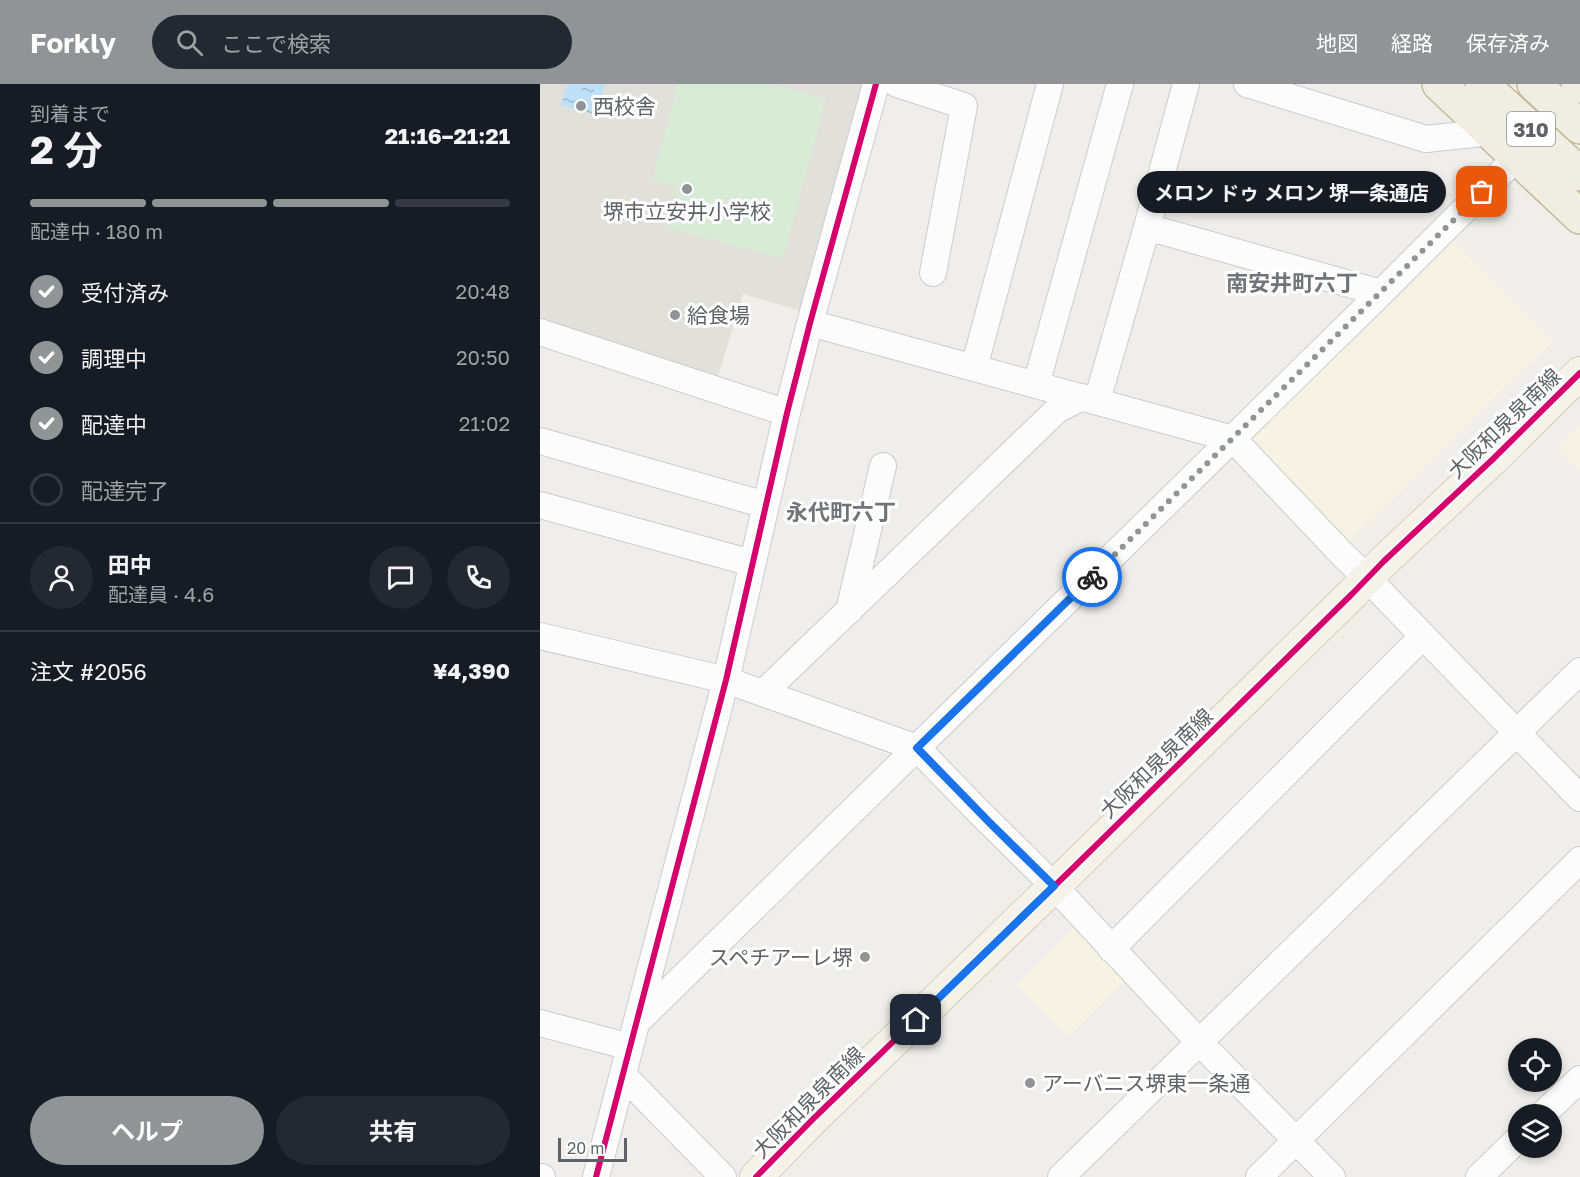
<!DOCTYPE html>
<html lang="ja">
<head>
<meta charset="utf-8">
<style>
	body { margin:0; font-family:"Golos Text","Noto Sans JP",sans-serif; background:#242831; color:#f1f3f6; height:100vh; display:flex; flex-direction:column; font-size:22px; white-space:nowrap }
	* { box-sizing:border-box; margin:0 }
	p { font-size:20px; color:#9ea1a6 }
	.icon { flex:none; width:33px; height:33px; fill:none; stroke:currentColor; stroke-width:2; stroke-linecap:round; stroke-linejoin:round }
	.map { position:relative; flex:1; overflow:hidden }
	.panel { display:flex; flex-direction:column; background:#171b24; width:540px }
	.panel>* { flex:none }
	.controls { position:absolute; left:968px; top:954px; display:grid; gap:12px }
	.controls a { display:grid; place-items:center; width:54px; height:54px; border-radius:50%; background:#171b24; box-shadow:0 3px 9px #0003; font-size:30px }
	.scale { position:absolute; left:18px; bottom:15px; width:69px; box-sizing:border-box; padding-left:6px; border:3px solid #5f6368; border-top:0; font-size:16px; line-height:21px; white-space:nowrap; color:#5f6368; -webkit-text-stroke:4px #fff; paint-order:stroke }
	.pin { position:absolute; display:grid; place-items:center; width:51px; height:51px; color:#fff; margin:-26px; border-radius:12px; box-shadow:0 3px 9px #0006 }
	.courier { position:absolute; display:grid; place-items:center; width:60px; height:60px; margin:-30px; border:4px solid #1a73e8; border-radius:50%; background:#fff; color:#222; box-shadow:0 2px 8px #0007 }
	.bubble { position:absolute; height:42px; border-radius:21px; background:#171b24; box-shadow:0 3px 9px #0003; font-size:20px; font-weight:700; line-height:42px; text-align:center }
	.headline em { font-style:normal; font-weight:700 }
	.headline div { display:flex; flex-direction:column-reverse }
	.headline { display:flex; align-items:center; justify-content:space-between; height:102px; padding:0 30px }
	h1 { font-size:39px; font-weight:700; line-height:45px }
	.bar { display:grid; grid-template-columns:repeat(4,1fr); gap:9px 6px; align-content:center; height:72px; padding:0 30px }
	.bar i { height:8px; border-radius:4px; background:#363941 }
	.bar .on { background:#919496 }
	.bar p { grid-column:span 4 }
	.line { display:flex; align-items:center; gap:15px; padding:0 30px; border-top:2px solid #363941 }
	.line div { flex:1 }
	.round { display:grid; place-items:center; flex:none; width:63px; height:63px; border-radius:32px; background:#242831 }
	ol { padding:0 30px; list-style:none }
	li { display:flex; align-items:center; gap:18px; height:66px }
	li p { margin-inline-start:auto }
	li .icon { padding:6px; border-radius:50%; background:#919496; color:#fff; stroke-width:4 }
	li:last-child { color:#9ea1a6 }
	li i { width:33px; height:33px; border:3px solid #363941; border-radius:50% }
	.primary-button { display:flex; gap:12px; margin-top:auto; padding:12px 30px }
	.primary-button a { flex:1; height:69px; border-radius:36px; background:#919496; color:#fff; font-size:24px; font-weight:700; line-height:69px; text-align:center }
	.primary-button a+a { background:#242831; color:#f1f3f6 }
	header { display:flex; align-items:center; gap:36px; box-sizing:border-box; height:84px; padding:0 30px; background:#919496; color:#fff }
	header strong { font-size:28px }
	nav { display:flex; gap:33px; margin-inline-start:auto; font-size:21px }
	.search { width:420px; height:54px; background:#242831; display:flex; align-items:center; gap:15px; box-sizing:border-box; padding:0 21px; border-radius:33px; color:#9ea1a6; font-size:22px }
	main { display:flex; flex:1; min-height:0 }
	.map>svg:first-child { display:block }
</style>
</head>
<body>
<header>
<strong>Forkly</strong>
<div class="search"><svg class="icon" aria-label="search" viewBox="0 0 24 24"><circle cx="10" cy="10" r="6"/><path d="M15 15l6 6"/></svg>ここで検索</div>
<nav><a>地図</a><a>経路</a><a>保存済み</a></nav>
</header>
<main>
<section class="panel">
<div class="headline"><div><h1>2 分</h1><p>到着まで</p></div><em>21:16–21:21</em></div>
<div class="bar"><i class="on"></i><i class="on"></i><i class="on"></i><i></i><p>配達中 · 180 m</p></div>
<ol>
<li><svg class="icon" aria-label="check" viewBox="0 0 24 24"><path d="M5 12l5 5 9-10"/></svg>受付済み<p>20:48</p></li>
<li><svg class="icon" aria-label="check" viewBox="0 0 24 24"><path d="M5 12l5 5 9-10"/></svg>調理中<p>20:50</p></li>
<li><svg class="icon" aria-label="check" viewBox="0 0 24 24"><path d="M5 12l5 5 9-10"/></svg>配達中<p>21:02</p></li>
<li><i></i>配達完了</li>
</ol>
<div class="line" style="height:108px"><a class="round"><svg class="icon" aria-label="person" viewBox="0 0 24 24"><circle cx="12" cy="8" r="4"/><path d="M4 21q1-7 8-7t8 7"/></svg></a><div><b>田中</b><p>配達員 · 4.6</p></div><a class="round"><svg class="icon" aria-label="chat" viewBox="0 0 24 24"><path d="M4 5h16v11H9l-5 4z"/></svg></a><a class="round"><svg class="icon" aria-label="phone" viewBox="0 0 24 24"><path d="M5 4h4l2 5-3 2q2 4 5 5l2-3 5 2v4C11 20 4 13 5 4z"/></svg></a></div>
<div class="line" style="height:78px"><div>注文 #2056</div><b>¥4,390</b></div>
<div class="primary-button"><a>ヘルプ</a><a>共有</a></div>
</section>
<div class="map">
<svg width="1040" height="1093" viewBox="0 0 1040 1093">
	<defs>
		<pattern id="water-ripples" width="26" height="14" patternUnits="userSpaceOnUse" patternTransform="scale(1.5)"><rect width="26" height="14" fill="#bfe0f9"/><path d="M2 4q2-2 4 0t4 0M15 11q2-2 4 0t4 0" fill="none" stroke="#9eb9cd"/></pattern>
	</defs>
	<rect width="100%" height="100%" fill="#efeeea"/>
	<path fill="#f7f3e4" d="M907,150L1013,257L808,458L702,351Z
		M1040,340V388L1016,363Z
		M533,844L585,896L529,953L476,901Z"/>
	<path fill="#e2e0da" d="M0,0H322L263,223L259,226L203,210L177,295L0,239Z"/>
	<path fill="#d8ebd6" d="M138,0H231L286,15L243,175L126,143L137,103L112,96Z"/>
	<path fill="url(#water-ripples)" d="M27,0H65L57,31L21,21Z"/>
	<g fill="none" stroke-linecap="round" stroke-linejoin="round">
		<g stroke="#cbcccc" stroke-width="28">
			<path id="minor" d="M357,0L424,22L393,189
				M646,0L607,143L841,209L976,74
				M707,0L886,55L952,48
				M270,239L693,355L803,471L828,495L1040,714
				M0,248L247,329
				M434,284L510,0
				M496,301L580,0
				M557,317L607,143
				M0,357L226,421
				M0,421L212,479
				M309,527L343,382
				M0,552L186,596L377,664L437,726L514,802L659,958L792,1093
				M223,609L517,326L542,313
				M571,865L883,552
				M98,937L841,209
				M0,939L90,963
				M83,991L183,1093
				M1003,1030L1040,995
				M0,1093H2
				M56,1093L186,596L247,329L270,239L336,0
				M521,1093L1040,587
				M719,1093L1040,776
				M939,1093L978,1055"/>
		</g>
		<g stroke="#d7ceb8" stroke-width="34">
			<path id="major" d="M216,1093L275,1033L532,785L813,509L844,477L953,375L1040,289"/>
		</g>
		<g stroke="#c8b996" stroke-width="36">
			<path id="highway" d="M899,0L1040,133
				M942,0L1040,90
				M994,0L1040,43
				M1038,0L1040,2"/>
		</g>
		<use href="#minor" stroke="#fdfcfc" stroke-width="26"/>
		<use href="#major" stroke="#f4f2e9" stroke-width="32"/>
		<use href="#highway" stroke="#f0ede3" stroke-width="33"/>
		<g stroke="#fff" stroke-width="10">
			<path id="cycleway" d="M56,1093L186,596L247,329L270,239L336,0
				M216,1093L275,1033L532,785L813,509L844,477L953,375L1040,289"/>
		</g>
		<use href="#cycleway" stroke="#d6006c" stroke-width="6"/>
	</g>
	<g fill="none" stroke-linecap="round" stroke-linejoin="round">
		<path stroke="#919496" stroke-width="6" stroke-dasharray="0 10.8" d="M552,493L942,108"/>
		<path stroke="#1a73e8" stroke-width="8" d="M376,936L514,802L450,739L377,664L552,493"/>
	</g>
	<g fill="#919496" stroke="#fff" stroke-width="2">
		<circle cx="41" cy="22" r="6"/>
		<circle cx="147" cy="105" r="6"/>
		<circle cx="135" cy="231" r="6"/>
		<circle cx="325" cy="873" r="6"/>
		<circle cx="490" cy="999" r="6"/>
	</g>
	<g text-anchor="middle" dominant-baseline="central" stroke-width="6" stroke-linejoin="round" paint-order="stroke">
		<rect fill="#fff" stroke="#8f9295" stroke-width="1.5" x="967" y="28" width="48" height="34" rx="4.5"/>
		<g font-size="20" font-weight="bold" fill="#5f6368">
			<text x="991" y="45">310</text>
		</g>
		<g font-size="21" fill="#5f6368" stroke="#fff" text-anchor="start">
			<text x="53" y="22">西校舎</text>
			<text x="147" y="127" text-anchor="middle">堺市立安井小学校</text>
			<text x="147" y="231">給食場</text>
			<text x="313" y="873" text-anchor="end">スペチアーレ堺</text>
			<text x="502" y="999">アーバニス堺東一条通</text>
		</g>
		<g font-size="21" fill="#5f6368" stroke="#fff">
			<text transform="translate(964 339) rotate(-44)">大阪和泉泉南線</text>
			<text transform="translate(616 679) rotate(-44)">大阪和泉泉南線</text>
			<text transform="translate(268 1018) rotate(-45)">大阪和泉泉南線</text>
		</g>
		<g font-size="22" font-weight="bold" fill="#70757a" stroke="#fff">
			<text x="752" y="198">南安井町六丁</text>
			<text x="301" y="427">永代町六丁</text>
		</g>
	</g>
</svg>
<div class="controls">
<a><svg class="icon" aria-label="locate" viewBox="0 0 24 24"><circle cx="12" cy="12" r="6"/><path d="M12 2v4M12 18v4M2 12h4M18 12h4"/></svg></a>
<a><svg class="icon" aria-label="layers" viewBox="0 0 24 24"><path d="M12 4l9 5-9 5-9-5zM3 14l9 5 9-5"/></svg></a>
</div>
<div class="scale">20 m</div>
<div class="pin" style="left:942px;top:108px;background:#ea580c"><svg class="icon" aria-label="bag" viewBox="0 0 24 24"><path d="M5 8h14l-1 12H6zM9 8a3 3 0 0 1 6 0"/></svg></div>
<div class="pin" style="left:376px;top:936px;background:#1f2937"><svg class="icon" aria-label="home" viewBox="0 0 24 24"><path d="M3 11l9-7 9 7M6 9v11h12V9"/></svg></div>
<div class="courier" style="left:552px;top:493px"><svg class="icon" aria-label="bike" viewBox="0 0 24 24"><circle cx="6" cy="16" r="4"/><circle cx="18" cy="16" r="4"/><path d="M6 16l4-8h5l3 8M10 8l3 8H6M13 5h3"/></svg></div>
<div class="bubble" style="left:597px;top:87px;width:309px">メロン ドゥ メロン 堺一条通店</div>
</div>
</main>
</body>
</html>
